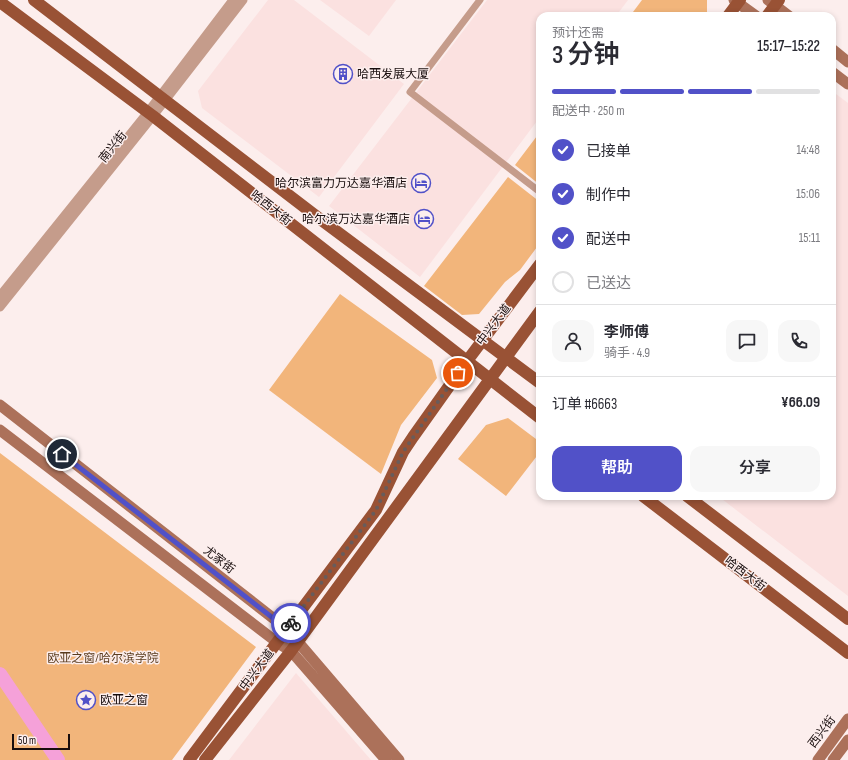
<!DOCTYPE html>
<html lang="zh">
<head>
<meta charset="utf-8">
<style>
	body { margin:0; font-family:"Sofia Sans Condensed","Noto Sans SC",sans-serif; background:#f7f7f7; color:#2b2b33; height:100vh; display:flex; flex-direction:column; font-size:15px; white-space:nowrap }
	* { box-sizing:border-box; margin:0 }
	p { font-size:13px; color:#7c7c81 }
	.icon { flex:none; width:22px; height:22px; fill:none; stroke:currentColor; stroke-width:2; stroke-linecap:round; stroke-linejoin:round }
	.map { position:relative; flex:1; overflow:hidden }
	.side { position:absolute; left:536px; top:12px; width:300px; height:488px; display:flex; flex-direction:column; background:#fff; border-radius:12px; box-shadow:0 2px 6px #0003 }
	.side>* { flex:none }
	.scale { position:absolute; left:12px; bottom:10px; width:58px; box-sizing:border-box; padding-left:4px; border:2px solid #180d0d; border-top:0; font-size:11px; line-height:14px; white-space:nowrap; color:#180d0d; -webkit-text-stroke:3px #fceeed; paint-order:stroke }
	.pin { position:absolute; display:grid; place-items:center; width:34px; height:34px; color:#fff; margin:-17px; border:2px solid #fff; border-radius:50%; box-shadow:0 1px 4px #0007 }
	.courier { position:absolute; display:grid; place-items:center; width:40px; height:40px; margin:-20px; border:3px solid #5151c8; border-radius:50%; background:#fff; color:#222; box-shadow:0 1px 5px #0007 }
	.head em { font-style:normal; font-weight:600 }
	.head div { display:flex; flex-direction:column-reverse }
	.head { display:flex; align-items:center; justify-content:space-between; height:68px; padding:0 16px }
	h1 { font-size:26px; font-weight:600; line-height:30px }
	.bar { display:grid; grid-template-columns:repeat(4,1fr); gap:6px 4px; align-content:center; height:48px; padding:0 16px }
	.bar i { height:5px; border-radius:3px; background:#e1e1e2 }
	.bar .selected { background:#5151c8 }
	.bar p { grid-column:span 4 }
	.line { display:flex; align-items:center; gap:10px; padding:0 16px; border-top:1px solid #e1e1e2 }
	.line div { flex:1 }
	.round { display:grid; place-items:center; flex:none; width:42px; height:42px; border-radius:12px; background:#f7f7f7 }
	ol { padding:0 16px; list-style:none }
	li { display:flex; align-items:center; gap:12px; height:44px }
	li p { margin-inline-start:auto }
	li .icon { padding:4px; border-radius:50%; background:#5151c8; color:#fff; stroke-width:4 }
	li:last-child { color:#7c7c81 }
	li i { width:22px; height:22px; border:2px solid #e1e1e2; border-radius:50% }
	.button { display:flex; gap:8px; margin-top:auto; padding:8px 16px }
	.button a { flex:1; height:46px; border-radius:12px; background:#5151c8; color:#fff; font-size:16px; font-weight:600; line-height:46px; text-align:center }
	.button a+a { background:#f7f7f7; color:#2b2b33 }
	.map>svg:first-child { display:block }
</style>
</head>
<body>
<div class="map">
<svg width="848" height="760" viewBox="0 0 848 760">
	<rect width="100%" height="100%" fill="#fceeed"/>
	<path fill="#fbe1e0" d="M268,0H294L404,84L319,197L202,108L198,91Z
		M320,0H396L369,36Z
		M487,0H628L616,16H540V117L420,277L329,206Z
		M832,91L848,103V596L718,496H832Z
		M296,673L371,760H229Z"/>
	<path fill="#f2b57b" d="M642,0H707V15L630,16Z
		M540,132V185L515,165Z
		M508,177L540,202V243L520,270L505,282L479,314L462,315L424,286Z
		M340,294L432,360L437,378L401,425L381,474L269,390Z
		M508,418L540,442V452L506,496L458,459L486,425Z
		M0,453L256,647L172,760H0Z"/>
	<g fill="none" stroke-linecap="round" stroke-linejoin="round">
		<path stroke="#f5a1d9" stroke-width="14" d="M0,674L58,760"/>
		<path stroke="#c59c8b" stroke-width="7" d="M480,0L410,92L540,192"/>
		<path stroke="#c59c8b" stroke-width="9" d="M0,296L148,112L233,0
			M0,307L153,116L243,0"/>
		<path stroke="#ac715a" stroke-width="11" d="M734,0L756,16
			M768,0L789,16
			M832,49L848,62
			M832,72L848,84
			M0,405L287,629L399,760
			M0,430L278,643L291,651L386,760
			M818,760L848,719
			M833,760L848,740"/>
		<path stroke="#995235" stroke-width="12" d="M34,0L316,216L540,383
			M0,2L153,116L540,418
			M728,16L740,0
			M767,16L779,0
			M643,496L848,653
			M687,496L848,619
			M189,760L376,510L403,452L413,437L467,361L540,264
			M205,760L291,651L540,311"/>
	</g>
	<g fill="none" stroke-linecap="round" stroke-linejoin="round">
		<path stroke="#685c5b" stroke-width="4" stroke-dasharray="0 7.2" d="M291,623L376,510L403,452L458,373"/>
		<path stroke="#5151c8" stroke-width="5" d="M62,454L287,629L291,623"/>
	</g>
	<defs>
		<g id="building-ring" transform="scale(1)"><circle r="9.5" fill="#fceeed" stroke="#5151c8" stroke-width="1.5"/><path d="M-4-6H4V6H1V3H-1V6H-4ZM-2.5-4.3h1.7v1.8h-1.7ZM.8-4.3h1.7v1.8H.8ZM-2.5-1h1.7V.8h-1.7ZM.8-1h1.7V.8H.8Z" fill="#5151c8"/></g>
		<g id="hotel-ring" transform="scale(1)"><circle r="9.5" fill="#fceeed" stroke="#5151c8" stroke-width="1.5"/><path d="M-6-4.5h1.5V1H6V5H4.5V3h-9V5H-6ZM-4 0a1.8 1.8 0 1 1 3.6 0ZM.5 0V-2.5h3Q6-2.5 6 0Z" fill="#5151c8"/></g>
		<g id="sight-ring" transform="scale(1)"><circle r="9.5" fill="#fceeed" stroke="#5151c8" stroke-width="1.5"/><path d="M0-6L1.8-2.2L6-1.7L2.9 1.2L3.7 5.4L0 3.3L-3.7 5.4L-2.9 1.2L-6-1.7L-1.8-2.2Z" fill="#5151c8"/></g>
	</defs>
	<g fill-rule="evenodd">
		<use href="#building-ring" x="343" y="74"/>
		<use href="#hotel-ring" x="421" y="183"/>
		<use href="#hotel-ring" x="424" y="219"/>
		<use href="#sight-ring" x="86" y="700"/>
	</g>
	<g text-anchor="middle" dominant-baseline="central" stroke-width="3" stroke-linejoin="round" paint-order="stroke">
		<g font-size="12" fill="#180d0d" stroke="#fceeed" text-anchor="start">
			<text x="357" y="74">哈西发展大厦</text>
			<text x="407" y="183" text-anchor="end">哈尔滨富力万达嘉华酒店</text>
			<text x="410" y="219" text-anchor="end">哈尔滨万达嘉华酒店</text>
			<text x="100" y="700">欧亚之窗</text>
		</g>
		<g font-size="12" fill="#180d0d" stroke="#fceeed">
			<text transform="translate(113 147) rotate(-51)">南兴街</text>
			<text transform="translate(271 208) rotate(38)">哈西大街</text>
			<text transform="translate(494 325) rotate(-53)">中兴大道</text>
			<text transform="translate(219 560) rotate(38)">尤家街</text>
			<text transform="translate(745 574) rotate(37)">哈西大街</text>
			<text transform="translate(257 670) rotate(-53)">中兴大道</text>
			<text transform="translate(822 732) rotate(-53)">西兴街</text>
		</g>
		<g font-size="12" fill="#5a3b1e" stroke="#fceeed">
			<text x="103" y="658">欧亚之窗/哈尔滨学院</text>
		</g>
	</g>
</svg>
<div class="scale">50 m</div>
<div class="pin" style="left:458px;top:373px;background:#ea580c"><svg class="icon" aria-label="bag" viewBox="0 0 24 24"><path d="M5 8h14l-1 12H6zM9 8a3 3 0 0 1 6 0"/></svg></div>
<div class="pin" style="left:62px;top:454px;background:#1f2937"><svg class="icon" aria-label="home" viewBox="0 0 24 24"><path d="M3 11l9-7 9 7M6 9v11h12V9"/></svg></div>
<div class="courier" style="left:291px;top:623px"><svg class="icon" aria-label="bike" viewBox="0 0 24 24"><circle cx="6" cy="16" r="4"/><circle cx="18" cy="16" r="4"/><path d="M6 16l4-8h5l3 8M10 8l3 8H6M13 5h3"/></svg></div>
<section class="side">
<div class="head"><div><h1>3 分钟</h1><p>预计还需</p></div><em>15:17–15:22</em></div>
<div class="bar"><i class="selected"></i><i class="selected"></i><i class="selected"></i><i></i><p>配送中 · 250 m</p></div>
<ol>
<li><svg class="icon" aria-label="check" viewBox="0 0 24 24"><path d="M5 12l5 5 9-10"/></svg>已接单<p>14:48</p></li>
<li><svg class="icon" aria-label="check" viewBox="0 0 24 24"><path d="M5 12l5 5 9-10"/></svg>制作中<p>15:06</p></li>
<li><svg class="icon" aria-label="check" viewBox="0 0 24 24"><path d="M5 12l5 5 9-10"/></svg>配送中<p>15:11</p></li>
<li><i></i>已送达</li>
</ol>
<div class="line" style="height:72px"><a class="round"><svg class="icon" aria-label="person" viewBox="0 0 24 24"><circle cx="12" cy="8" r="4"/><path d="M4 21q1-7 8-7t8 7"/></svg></a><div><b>李师傅</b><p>骑手 · 4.9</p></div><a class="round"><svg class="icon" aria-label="chat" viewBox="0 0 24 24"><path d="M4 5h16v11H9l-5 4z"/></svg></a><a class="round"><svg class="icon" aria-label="phone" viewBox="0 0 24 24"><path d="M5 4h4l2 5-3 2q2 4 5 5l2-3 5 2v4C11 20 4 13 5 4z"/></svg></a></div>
<div class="line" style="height:52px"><div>订单 #6663</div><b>¥66.09</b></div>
<div class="button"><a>帮助</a><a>分享</a></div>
</section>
</div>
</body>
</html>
